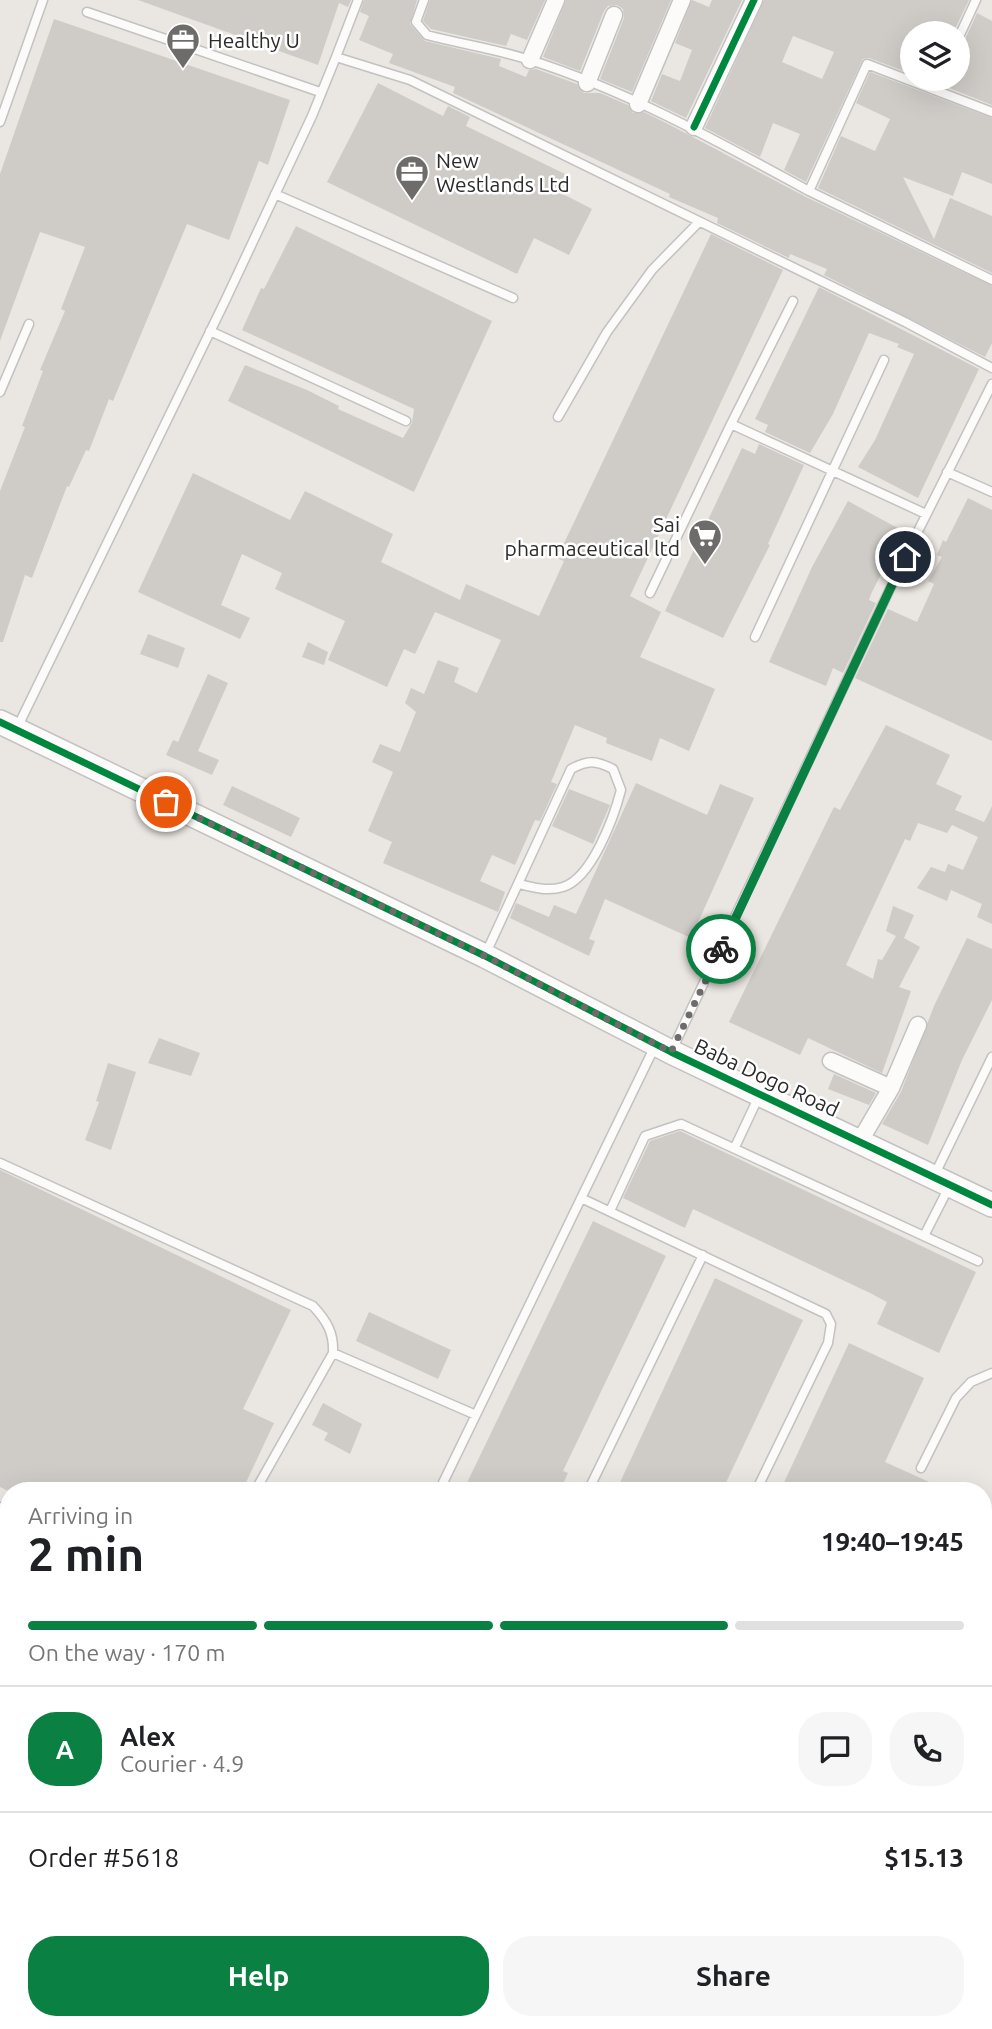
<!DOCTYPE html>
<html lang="en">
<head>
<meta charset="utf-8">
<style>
	body { margin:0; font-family:Ubuntu,sans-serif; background:#f6f6f6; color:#202124; height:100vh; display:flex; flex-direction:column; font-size:26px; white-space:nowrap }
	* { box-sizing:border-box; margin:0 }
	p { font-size:23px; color:#757577 }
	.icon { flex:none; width:38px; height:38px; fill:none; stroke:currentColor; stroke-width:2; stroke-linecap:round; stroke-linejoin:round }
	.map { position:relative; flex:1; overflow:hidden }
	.sheet { position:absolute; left:0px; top:1482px; width:992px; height:548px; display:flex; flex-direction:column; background:#fff; border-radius:28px 28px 0 0; box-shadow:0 7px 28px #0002 }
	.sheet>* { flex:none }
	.buttons { position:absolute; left:900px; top:21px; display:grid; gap:14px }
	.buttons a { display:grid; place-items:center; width:70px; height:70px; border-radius:50%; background:#fff; box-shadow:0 7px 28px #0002; font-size:35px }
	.pin { position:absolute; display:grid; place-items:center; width:60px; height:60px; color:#fff; margin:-30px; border:4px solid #fff; border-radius:50%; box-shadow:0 2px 7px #0007 }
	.courier { position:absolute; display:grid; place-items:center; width:70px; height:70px; margin:-35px; border:5px solid #0b8043; border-radius:50%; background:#fff; color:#222; box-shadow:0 2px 9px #0007 }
	.head em { font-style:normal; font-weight:600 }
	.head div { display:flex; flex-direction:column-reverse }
	.head { display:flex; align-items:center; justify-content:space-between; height:119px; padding:0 28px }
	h1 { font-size:46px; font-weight:600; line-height:52px }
	.bar { display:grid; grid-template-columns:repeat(4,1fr); gap:10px 7px; align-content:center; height:84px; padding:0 28px }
	.bar i { height:9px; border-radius:5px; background:#e0e0e0 }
	.bar .active { background:#0b8043 }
	.bar p { grid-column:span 4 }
	.line { display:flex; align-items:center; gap:18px; padding:0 28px; border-top:2px solid #e0e0e0 }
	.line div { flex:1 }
	.round { display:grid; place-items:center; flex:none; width:74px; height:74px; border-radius:28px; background:#f6f6f6 }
	.primary-button { display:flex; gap:14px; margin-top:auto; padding:14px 28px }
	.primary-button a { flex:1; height:80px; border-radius:28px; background:#0b8043; color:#fff; font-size:28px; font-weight:600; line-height:80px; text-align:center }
	.primary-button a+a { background:#f6f6f6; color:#202124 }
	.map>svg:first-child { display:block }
</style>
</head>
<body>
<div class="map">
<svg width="992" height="2029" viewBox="0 0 992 2029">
	<rect width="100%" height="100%" fill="#eae6e1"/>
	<path fill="#cfccc8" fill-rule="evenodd" d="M138,0H351L348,7L339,3L318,65Z
		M364,0H417L410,24L425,41L501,59L499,66L526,77L529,70L536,69L577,84L584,93H600L628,105L633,113L644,112L670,125L806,197L992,286V343L985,357L824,275L827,269L790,254L789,258L717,223L718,218L669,197L670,194L453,93L455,87L389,63L393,54L359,40L369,16L360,12Z
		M430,0H545L527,40L511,34L506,46L431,29L423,21Z
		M566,0H671L632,92L600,79L624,18L623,9L617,5L608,6L604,11L580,71L543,57Z
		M692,0L709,7L712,0H742L686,118L651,101L662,74L680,81L692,50L675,43Z
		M764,0H969L953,33H912V74L869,58L863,59L806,182L784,170L800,134L773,123L760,157L705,128ZM793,36L834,52L822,79L782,62Z
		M977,13L992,21V105L944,86L946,79H957V47L963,44Z
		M54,19L290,100L268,165L259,161L229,240L187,224L113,401L109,399L89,451L86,450L69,487L67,486L32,578L25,575L3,642H0V491L25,427L22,426L43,371L40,370L65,311L61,309L85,247L40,232L0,341V174Z
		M870,72L992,118V184L962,172L953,196L903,177L934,239L950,198L992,216V273L818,188L841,136L875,151L890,119L856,103Z
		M378,83L443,116L448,106L470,117L466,126L565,174L557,191L592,209L569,255L534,238L517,274L327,182Z
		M296,226L492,321L414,492L228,401L245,365L307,390L339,406L338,409L403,438L412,423L414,409L242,330L261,288L264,289Z
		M711,234L783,270L630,596L661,612L640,657L715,689L689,751L660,738L652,761L606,743L607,738L575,725L551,782L557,784L540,821L535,820L515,865L492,855L480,881L505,892L498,912L383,863L392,842L368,831L393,772L372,762L380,744L400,752L416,712L405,703L411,688L424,694L438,660L459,668L454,682L477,693L501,640L435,612L415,654L404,649L387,687L328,660L345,621L275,589L282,573L242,554L221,605L250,618L240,639L138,592L193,473L290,520L305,491L393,534L381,562L460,600L466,584L539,616L564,561L557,558Z
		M819,287L979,369L918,498L858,467L875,440L914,354L897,347L899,344L869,333L833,414L810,453L765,432L768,425L755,419Z
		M759,444L804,465L768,544L770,545L723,638L665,611L742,448L755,454Z
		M968,498L992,510V741L855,678L888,609L917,622L934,584L928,581L942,557L937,555L943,540L946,542Z
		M848,501L903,531L871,594L869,600L876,603L843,673L833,668L826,686L769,662L812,567Z
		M148,634L185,648L178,668L140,654Z
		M308,642L328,652L324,665L302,657Z
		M208,674L228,683L198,751L219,760L212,775L166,755L173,740L178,742Z
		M886,725L950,755L936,784L962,796L955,810L984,822L992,806V924L977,917L982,904L951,890L947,901L917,888L931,867L945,872L948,864L963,870L978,837L952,825L947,833L918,823L910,841L905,839L846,965L873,979L878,959L882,960L896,936L886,931L893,906L914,915L904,938L920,947L899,987L911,991L882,1073L808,1038L800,1055L729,1022L834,807L840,810Z
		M636,783L707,815L720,784L754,798L691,938L605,899L589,939L595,941L589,956L510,918L516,903L549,917L554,905L576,914Z
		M232,786L300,818L291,837L223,805Z
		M569,789L610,805L593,844L552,826Z
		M967,938L992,949V1000L962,1060L928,1145L882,1124L901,1092L934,1006Z
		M159,1038L200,1053L191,1076L148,1063Z
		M108,1063L136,1072L111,1150L85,1140L99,1102L96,1101Z
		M834,1074L876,1093L869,1105L828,1089Z
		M680,1131L976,1272L939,1353L877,1324L887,1302L870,1293L693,1209L685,1228L623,1198L650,1141Z
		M0,1170L291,1310L243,1409L274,1423L242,1491H8L0,1487Z
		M593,1221L666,1256L563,1471L568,1473L560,1491H463Z
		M715,1278L803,1320L722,1491H616Z
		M369,1312L451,1350L438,1379L356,1341Z
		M849,1343L924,1378L885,1462L949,1491H780Z
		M323,1403L362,1424L350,1454L324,1440L328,1433L312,1425Z"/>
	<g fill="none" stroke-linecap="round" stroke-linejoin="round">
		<g stroke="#c3c2c2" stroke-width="11">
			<path id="lane" d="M424,0L416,22L427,35C461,44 496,49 530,60C628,91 719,142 809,191
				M87,12L320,92
				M957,41L976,0
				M336,57L358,0
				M935,89L940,79
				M992,112L867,64L809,191L992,280
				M0,122L43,0
				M275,194L513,298
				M210,331L406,421
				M0,392L29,324
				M558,417L607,332L652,270L698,223
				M731,424L793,301
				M947,472L992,492
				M650,593L731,424L926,514
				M755,637L884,360
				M18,726L225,301L312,116L336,57L410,80L905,322L992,368
				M486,953L571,769C588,760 595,760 613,769L621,790C614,817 592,878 563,887C547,892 533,887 519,884
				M672,1050L905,557L992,384
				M735,1147L759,1096
				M0,1163L313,1306C327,1321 334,1333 333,1353L255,1491
				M935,1174L992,1057
				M581,1198L826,1314L831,1324L828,1343L756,1491
				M610,1211L645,1136L681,1124L978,1261
				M924,1236L950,1185
				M333,1353L476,1415
				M921,1468L956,1398L971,1382L992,1373
				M439,1491L655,1046
				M588,1491L703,1255
				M984,1524L992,1520
				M0,1828L9,1833"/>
		</g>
		<g stroke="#c3c2c2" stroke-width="19">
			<path id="street" d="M530,60L556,0
				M587,83L614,15
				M638,104L682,0
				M694,127L754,0
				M831,1061L891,1088L860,1141
				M891,1088L918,1025
				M0,1511L9,1516
				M0,1626L9,1608
				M984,2002L992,2006
				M810,2021L827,2029
				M177,2029L181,2021"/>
		</g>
		<g stroke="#c3c2c2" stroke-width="26">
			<path id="secondary" d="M0,722L485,956L671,1052L992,1205"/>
		</g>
		<use href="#lane" stroke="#fcfbfa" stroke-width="8"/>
		<use href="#street" stroke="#fcfbfa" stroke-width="16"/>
		<use href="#secondary" stroke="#fcfbfa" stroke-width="23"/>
		<g stroke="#fff" stroke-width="11">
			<path id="cycleway" d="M694,127L754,0
				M0,722L485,956L671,1052L992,1205"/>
		</g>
		<use href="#cycleway" stroke="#00873e" stroke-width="7"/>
	</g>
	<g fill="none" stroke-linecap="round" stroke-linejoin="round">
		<path stroke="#6e6c6b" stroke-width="7" stroke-dasharray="0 12.6" d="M166,802L485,956L671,1052L721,949"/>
		<path stroke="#0b8043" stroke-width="9" d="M721,949L905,557"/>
	</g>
	<defs>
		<g id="office-pin" transform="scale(1.75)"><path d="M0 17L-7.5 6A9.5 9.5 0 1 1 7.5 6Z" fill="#6e6c6b" stroke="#fff"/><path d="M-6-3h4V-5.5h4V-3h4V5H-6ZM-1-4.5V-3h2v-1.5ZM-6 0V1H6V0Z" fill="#fff"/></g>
		<g id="supermarket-pin" transform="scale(1.75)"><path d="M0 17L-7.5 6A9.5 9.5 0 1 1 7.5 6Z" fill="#6e6c6b" stroke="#fff"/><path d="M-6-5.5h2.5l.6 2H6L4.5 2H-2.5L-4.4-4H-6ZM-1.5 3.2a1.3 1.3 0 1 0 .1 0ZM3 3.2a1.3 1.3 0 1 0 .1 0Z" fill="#fff"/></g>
	</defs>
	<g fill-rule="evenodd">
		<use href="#office-pin" x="183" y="40"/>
		<use href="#office-pin" x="412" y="172"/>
		<use href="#supermarket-pin" x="705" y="536"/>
	</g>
	<g text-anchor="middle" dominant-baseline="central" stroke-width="5" stroke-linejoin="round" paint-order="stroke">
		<g font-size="21" fill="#2b2b2b" stroke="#fff" text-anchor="start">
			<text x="208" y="40">Healthy U</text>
			<text x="436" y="160">New<tspan x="436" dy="24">Westlands Ltd</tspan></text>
			<text x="680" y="524" text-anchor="end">Sai<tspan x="680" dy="24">pharmaceutical ltd</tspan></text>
		</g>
		<g font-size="21" fill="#2b2b2b" stroke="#fff">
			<text transform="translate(767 1077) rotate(25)">Baba Dogo Road</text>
		</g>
	</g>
</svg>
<div class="buttons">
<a><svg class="icon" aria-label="layers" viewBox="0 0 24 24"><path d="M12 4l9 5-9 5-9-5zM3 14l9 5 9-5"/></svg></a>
</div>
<div class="pin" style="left:166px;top:802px;background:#ea580c"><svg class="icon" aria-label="bag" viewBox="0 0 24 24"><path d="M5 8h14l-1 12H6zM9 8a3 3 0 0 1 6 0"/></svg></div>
<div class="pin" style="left:905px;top:557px;background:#1f2937"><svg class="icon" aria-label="home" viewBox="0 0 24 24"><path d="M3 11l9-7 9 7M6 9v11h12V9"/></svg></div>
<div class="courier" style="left:721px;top:949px"><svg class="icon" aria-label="bike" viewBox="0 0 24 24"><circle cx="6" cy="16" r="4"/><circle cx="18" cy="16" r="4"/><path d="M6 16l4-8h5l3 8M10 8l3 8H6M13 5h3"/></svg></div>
<section class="sheet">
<div class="head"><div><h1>2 min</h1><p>Arriving in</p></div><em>19:40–19:45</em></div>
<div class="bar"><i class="active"></i><i class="active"></i><i class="active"></i><i></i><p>On the way · 170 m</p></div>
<div class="line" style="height:126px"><b class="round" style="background:#0b8043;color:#fff">A</b><div><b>Alex</b><p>Courier · 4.9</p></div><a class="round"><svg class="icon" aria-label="chat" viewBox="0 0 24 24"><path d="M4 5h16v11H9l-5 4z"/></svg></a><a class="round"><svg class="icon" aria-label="phone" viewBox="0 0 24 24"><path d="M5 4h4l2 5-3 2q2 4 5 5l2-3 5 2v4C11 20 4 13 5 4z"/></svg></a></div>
<div class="line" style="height:91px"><div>Order #5618</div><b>$15.13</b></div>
<div class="primary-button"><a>Help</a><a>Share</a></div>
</section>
</div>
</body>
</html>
